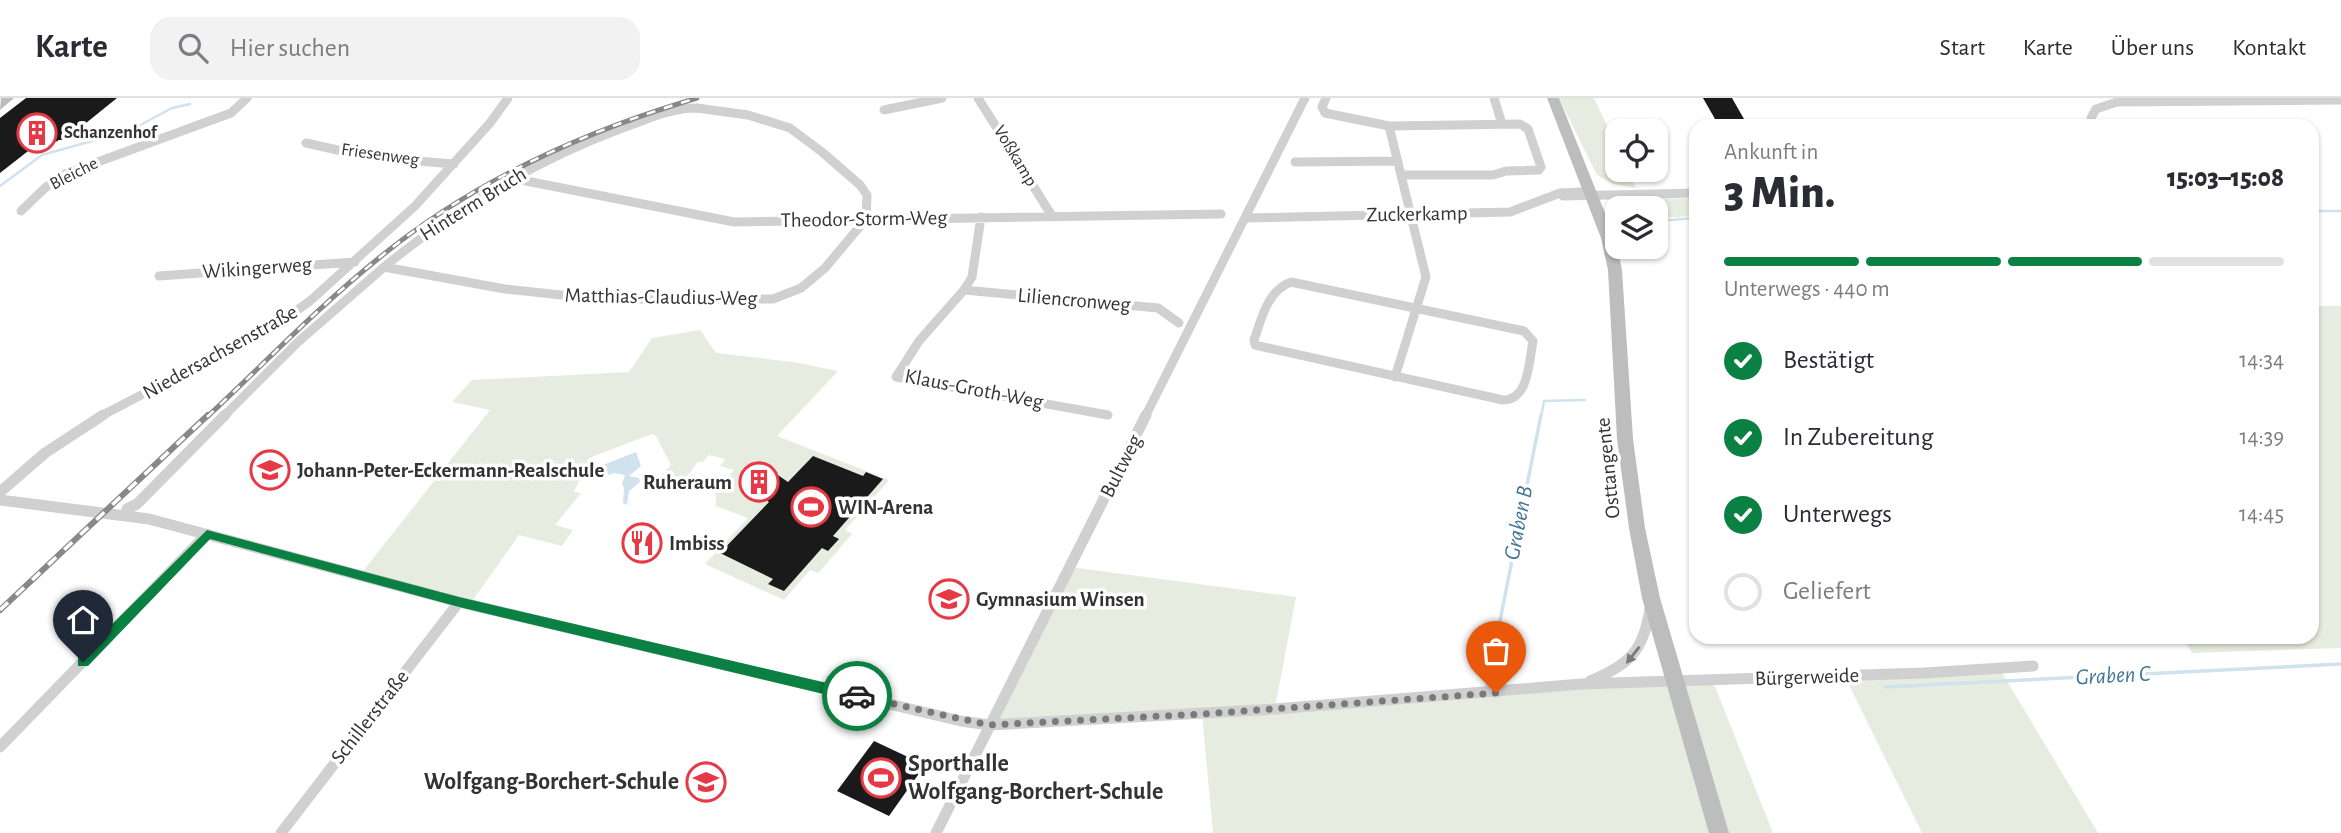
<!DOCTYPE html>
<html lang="de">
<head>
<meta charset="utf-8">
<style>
	body { margin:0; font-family:"Alegreya Sans",sans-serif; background:#f2f2f3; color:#2b2b33; height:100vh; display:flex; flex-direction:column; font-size:26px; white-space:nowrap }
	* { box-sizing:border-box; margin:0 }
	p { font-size:23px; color:#7c7c81 }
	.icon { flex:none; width:38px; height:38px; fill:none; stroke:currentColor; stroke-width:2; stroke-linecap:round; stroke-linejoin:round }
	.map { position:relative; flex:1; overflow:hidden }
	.side { position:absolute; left:1689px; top:21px; width:630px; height:525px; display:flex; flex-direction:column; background:#fff; border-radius:21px; box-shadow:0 2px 5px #0004 }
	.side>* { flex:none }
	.buttons { position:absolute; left:1605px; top:21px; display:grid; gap:14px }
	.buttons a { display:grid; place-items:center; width:63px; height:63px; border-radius:14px; background:#fff; box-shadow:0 2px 5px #0004; font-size:35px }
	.pin { position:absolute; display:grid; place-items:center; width:60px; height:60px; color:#fff; margin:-72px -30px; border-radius:50% 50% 50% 0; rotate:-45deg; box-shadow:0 0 7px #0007 }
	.pin .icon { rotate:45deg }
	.courier { position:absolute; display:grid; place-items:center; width:70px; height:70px; margin:-35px; border:5px solid #0b8043; border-radius:50%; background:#fff; color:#222; box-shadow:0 2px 9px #0007 }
	.head em { font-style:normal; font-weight:800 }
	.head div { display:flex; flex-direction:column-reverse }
	.head { display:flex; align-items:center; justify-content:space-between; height:119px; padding:0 35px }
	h1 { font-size:46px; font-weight:800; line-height:52px }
	.bar { display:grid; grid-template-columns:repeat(4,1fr); gap:10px 7px; align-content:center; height:84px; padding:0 35px }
	.bar i { height:9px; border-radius:5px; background:#e1e1e2 }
	.bar .current { background:#0b8043 }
	.bar p { grid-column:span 4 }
	ol { padding:0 35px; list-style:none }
	li { display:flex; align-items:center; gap:21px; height:77px }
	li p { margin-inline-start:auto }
	li .icon { padding:7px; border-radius:50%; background:#0b8043; color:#fff; stroke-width:4 }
	li:last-child { color:#7c7c81 }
	li i { width:38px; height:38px; border:4px solid #e1e1e2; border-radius:50% }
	header { display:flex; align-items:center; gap:42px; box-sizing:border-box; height:98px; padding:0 35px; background:#fff; border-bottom:2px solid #e1e1e2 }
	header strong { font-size:33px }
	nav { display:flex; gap:38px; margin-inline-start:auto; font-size:24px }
	.search { width:490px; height:63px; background:#f2f2f3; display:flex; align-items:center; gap:18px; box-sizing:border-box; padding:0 24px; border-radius:21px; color:#7c7c81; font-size:26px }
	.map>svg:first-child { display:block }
</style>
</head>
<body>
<header>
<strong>Karte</strong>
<div class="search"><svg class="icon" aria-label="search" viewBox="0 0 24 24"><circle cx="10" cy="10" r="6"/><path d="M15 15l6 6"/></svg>Hier suchen</div>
<nav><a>Start</a><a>Karte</a><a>Über uns</a><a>Kontakt</a></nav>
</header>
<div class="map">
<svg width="2341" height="735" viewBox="0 0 2341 735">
	<rect width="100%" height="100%" fill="#fff"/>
	<path fill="#e6ecdf" d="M1559,0H1594L1617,49V72H1627L1636,90L1613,86L1597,77Z
		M1696,100V118L1656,120V110H1638L1646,101Z
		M2312,208H2341V550L2192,555L2183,539H2312Z
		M700,232L716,255L793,264L838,273L777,338L889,382L845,432L852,436L821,472L818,475L810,472L784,502L705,466L748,420L716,408V396L711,391L722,377L729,378L734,372L720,368L725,361L709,357L703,364H698L685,381L662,376L671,367L656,338L652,336L589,360L574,394L581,395L555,427L573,432L562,448L519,437L470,506L360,477L490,312L452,304L472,282L629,274L652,240Z
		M1070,469L1296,499L1275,610L1712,581L1773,735H1213L1202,616L989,627Z
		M2002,575L2098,735H1922L1847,583Z"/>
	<path fill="#cfe2ee" d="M636,354L641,368L629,378L639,380L640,384L629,393L627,407L623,405L624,390L622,386L625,377L614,375L609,377L603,367Z"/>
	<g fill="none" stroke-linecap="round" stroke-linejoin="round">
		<path stroke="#cfe2ee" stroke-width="2.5" d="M0,88L42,57L131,32L172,10L190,6
			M2312,113H2341
			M1656,123L1696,120
			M1541,319L1544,303L1585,302"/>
		<path stroke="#cfe2ee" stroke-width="3.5" d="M1487,588L1541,317
			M1885,589L2341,566"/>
	</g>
	<path fill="#1a1a1a" d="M26,0H117L65,42H59L47,49L32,50L0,75V20Z
		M1703,0H1732L1748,28H1719Z
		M813,358L863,378L866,374L883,381L833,438L839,441L828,453L822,450L784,493L768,486L773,481L720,455L769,404L743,386L766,369L788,384Z
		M874,643L925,667L889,718L837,693Z"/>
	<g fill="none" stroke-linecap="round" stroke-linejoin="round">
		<path stroke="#d0d0d0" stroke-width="9" d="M978,0L1052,118
			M1326,0L1322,9L1325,15L1389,28L1426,179L1395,279
			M1494,0L1502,26
			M697,10L748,17L790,30L822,54L860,87L867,97L866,121L825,170L801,190L773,201H598L505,191L384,169C455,111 534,63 620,31C646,22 669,10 697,10Z
			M884,12L942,0
			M1389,28L1520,26L1528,31L1541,69L1539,72L1506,73L1493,77H1401
			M2093,28L2091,20L2096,11L2117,4L2341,2
			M306,45L369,59L454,66
			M1295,64L1398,63
			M511,80L734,124L1221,116
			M1563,98L1696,95
			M1623,110L1643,98
			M21,113L46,89L65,76L231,15L247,0
			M981,119L972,179L964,192L919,243L896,279L1108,317
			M1246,120L1510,114L1560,95L1580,94L1592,96
			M1608,140L1617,117
			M159,178L355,164
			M1291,184L1524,233L1533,243C1529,263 1529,302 1503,302L1255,247L1254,242C1262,220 1267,193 1291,184Z
			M964,192L1158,210L1179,225
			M99,319L279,225L310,203L415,108L490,25L508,0
			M223,319L298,244L384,169
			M1145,319L1305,0"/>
		<path stroke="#d0d0d0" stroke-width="11" d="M0,394L45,355L103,317
			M0,402L149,421L459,504L961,623L989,627L1275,611L1581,586L1924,575L2033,568
			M126,417L127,411L137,406L225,317
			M1590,583C1629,567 1644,553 1650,510
			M0,649L207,436
			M281,735L459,504
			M936,735L1146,317"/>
		<path fill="#bdbdbd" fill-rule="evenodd" d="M1,0H14L0,12Z
			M1547,0H1559L1615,140L1622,172L1633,341L1645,430L1660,500L1729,735H1709L1642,500L1629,430L1617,341L1608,172L1601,140Z"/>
		<g stroke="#888" stroke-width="5">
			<path id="rail-far1" d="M207,319C264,266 318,209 379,160C473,83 582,34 697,0"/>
		</g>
		<g stroke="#888" stroke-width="6">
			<path id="rail" d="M0,512L208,317"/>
		</g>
		<use href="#rail-far1" stroke="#fff" stroke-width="2.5" stroke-dasharray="9" stroke-linecap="butt"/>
		<use href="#rail" stroke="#fff" stroke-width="3.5" stroke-dasharray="11" stroke-linecap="butt"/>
	</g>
	<defs><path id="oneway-solid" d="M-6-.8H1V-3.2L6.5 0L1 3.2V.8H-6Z" transform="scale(1.75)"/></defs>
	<use fill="#7a7a7a" href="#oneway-solid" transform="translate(1633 557) rotate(128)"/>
	<path fill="#0b8043" d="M207,432L459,499L857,592L863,598L857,604L459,509L210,441L88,568H78V560Z"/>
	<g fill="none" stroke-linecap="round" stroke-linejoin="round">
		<path stroke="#7a7a7a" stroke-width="7" stroke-dasharray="0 12.6" d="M857,598L989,627L1202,616L1496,595"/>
	</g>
	<defs>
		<g id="building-ring" transform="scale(2.0125)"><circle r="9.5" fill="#fff" stroke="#e63946" stroke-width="1.5"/><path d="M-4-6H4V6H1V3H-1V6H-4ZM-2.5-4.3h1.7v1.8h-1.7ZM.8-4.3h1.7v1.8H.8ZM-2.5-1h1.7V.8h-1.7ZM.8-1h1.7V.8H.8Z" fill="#e63946"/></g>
		<g id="school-ring" transform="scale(2.0125)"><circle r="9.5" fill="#fff" stroke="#e63946" stroke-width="1.5"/><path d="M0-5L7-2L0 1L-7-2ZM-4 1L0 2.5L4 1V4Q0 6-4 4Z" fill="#e63946"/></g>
		<g id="stadium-ring" transform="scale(2.0125)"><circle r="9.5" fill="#fff" stroke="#e63946" stroke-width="1.5"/><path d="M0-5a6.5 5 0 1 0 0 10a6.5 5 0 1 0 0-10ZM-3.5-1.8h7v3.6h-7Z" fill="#e63946"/></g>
		<g id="restaurant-ring" transform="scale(2.0125)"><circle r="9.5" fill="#fff" stroke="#e63946" stroke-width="1.5"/><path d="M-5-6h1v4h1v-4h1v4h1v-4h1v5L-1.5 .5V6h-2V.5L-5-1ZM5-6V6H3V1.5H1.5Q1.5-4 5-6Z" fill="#e63946"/></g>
	</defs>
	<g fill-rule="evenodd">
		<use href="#building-ring" x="37" y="35"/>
		<use href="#school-ring" x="270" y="372"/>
		<use href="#building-ring" x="759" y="384"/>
		<use href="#stadium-ring" x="811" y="409"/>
		<use href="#restaurant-ring" x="642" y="445"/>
		<use href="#school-ring" x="949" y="501"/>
		<use href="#stadium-ring" x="881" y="680"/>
		<use href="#school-ring" x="706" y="684"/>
	</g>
	<g text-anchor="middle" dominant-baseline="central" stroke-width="7" stroke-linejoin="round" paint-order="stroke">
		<g font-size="18" font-weight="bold" fill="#333" stroke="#fff" text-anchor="start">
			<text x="64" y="35">Schanzenhof</text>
		</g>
		<g font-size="18" fill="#333" stroke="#fff">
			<text transform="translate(380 57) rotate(8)">Friesenweg</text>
			<text transform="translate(1015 58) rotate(59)">Voßkamp</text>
			<text transform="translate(74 76) rotate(-27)">Bleiche</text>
		</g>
		<g font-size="21" fill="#333" stroke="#fff">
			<text transform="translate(473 106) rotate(-32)">Hinterm Bruch</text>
			<text transform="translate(1417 116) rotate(-1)">Zuckerkamp</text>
			<text transform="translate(864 121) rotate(-1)">Theodor-Storm-Weg</text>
			<text transform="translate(257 170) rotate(-4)">Wikingerweg</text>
			<text transform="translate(661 199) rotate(1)">Matthias-Claudius-Weg</text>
			<text transform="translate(1074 202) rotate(5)">Liliencronweg</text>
			<text transform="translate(220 254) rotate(-29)">Niedersachsenstraße</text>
			<text transform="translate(974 291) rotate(11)">Klaus-Groth-Weg</text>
			<text transform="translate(1121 368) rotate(-63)">Bultweg</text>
			<text transform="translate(1608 370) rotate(-96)">Osttangente</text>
			<text transform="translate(1807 579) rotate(-2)">Bürgerweide</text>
			<text transform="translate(370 619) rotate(-52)">Schillerstraße</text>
		</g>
		<g font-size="21" font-weight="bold" fill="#333" stroke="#fff" text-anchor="start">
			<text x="297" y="372">Johann-Peter-Eckermann-Realschule</text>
			<text x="732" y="384" text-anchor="end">Ruheraum</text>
			<text x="838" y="409">WIN-Arena</text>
			<text x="669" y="445">Imbiss</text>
			<text x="976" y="501">Gymnasium Winsen</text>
		</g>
		<g font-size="23" font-style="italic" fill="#3f7597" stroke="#fff">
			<text transform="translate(1519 425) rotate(-79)">Graben B</text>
			<text transform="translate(2113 578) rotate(-3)">Graben C</text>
		</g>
		<g font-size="24" font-weight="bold" fill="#333" stroke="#fff" text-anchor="start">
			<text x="908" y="666">Sporthalle<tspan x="908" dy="28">Wolfgang-Borchert-Schule</tspan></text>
			<text x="679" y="684" text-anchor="end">Wolfgang-Borchert-Schule</text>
		</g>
	</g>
</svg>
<div class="buttons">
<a><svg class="icon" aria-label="locate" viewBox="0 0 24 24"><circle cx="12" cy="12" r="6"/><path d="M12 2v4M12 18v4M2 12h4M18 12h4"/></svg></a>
<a><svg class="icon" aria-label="layers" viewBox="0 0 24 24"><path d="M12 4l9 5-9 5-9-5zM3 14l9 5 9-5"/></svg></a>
</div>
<div class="pin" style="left:1496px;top:595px;background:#ea580c"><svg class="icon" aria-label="bag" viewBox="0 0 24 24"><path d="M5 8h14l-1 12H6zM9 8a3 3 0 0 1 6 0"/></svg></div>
<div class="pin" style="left:83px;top:564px;background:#1f2937"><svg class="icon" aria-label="home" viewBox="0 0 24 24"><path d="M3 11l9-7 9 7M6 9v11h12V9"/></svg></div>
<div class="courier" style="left:857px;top:598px"><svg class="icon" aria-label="car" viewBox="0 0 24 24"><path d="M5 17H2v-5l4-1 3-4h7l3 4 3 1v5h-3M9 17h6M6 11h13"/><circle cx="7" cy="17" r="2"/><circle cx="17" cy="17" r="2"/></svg></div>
<section class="side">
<div class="head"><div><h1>3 Min.</h1><p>Ankunft in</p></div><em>15:03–15:08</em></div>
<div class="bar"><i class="current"></i><i class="current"></i><i class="current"></i><i></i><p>Unterwegs · 440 m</p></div>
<ol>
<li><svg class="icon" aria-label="check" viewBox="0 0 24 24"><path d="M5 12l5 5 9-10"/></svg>Bestätigt<p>14:34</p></li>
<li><svg class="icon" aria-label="check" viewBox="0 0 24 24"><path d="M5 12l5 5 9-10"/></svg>In Zubereitung<p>14:39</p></li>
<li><svg class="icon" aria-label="check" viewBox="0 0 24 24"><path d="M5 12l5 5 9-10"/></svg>Unterwegs<p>14:45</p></li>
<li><i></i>Geliefert</li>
</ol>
</section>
</div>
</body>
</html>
